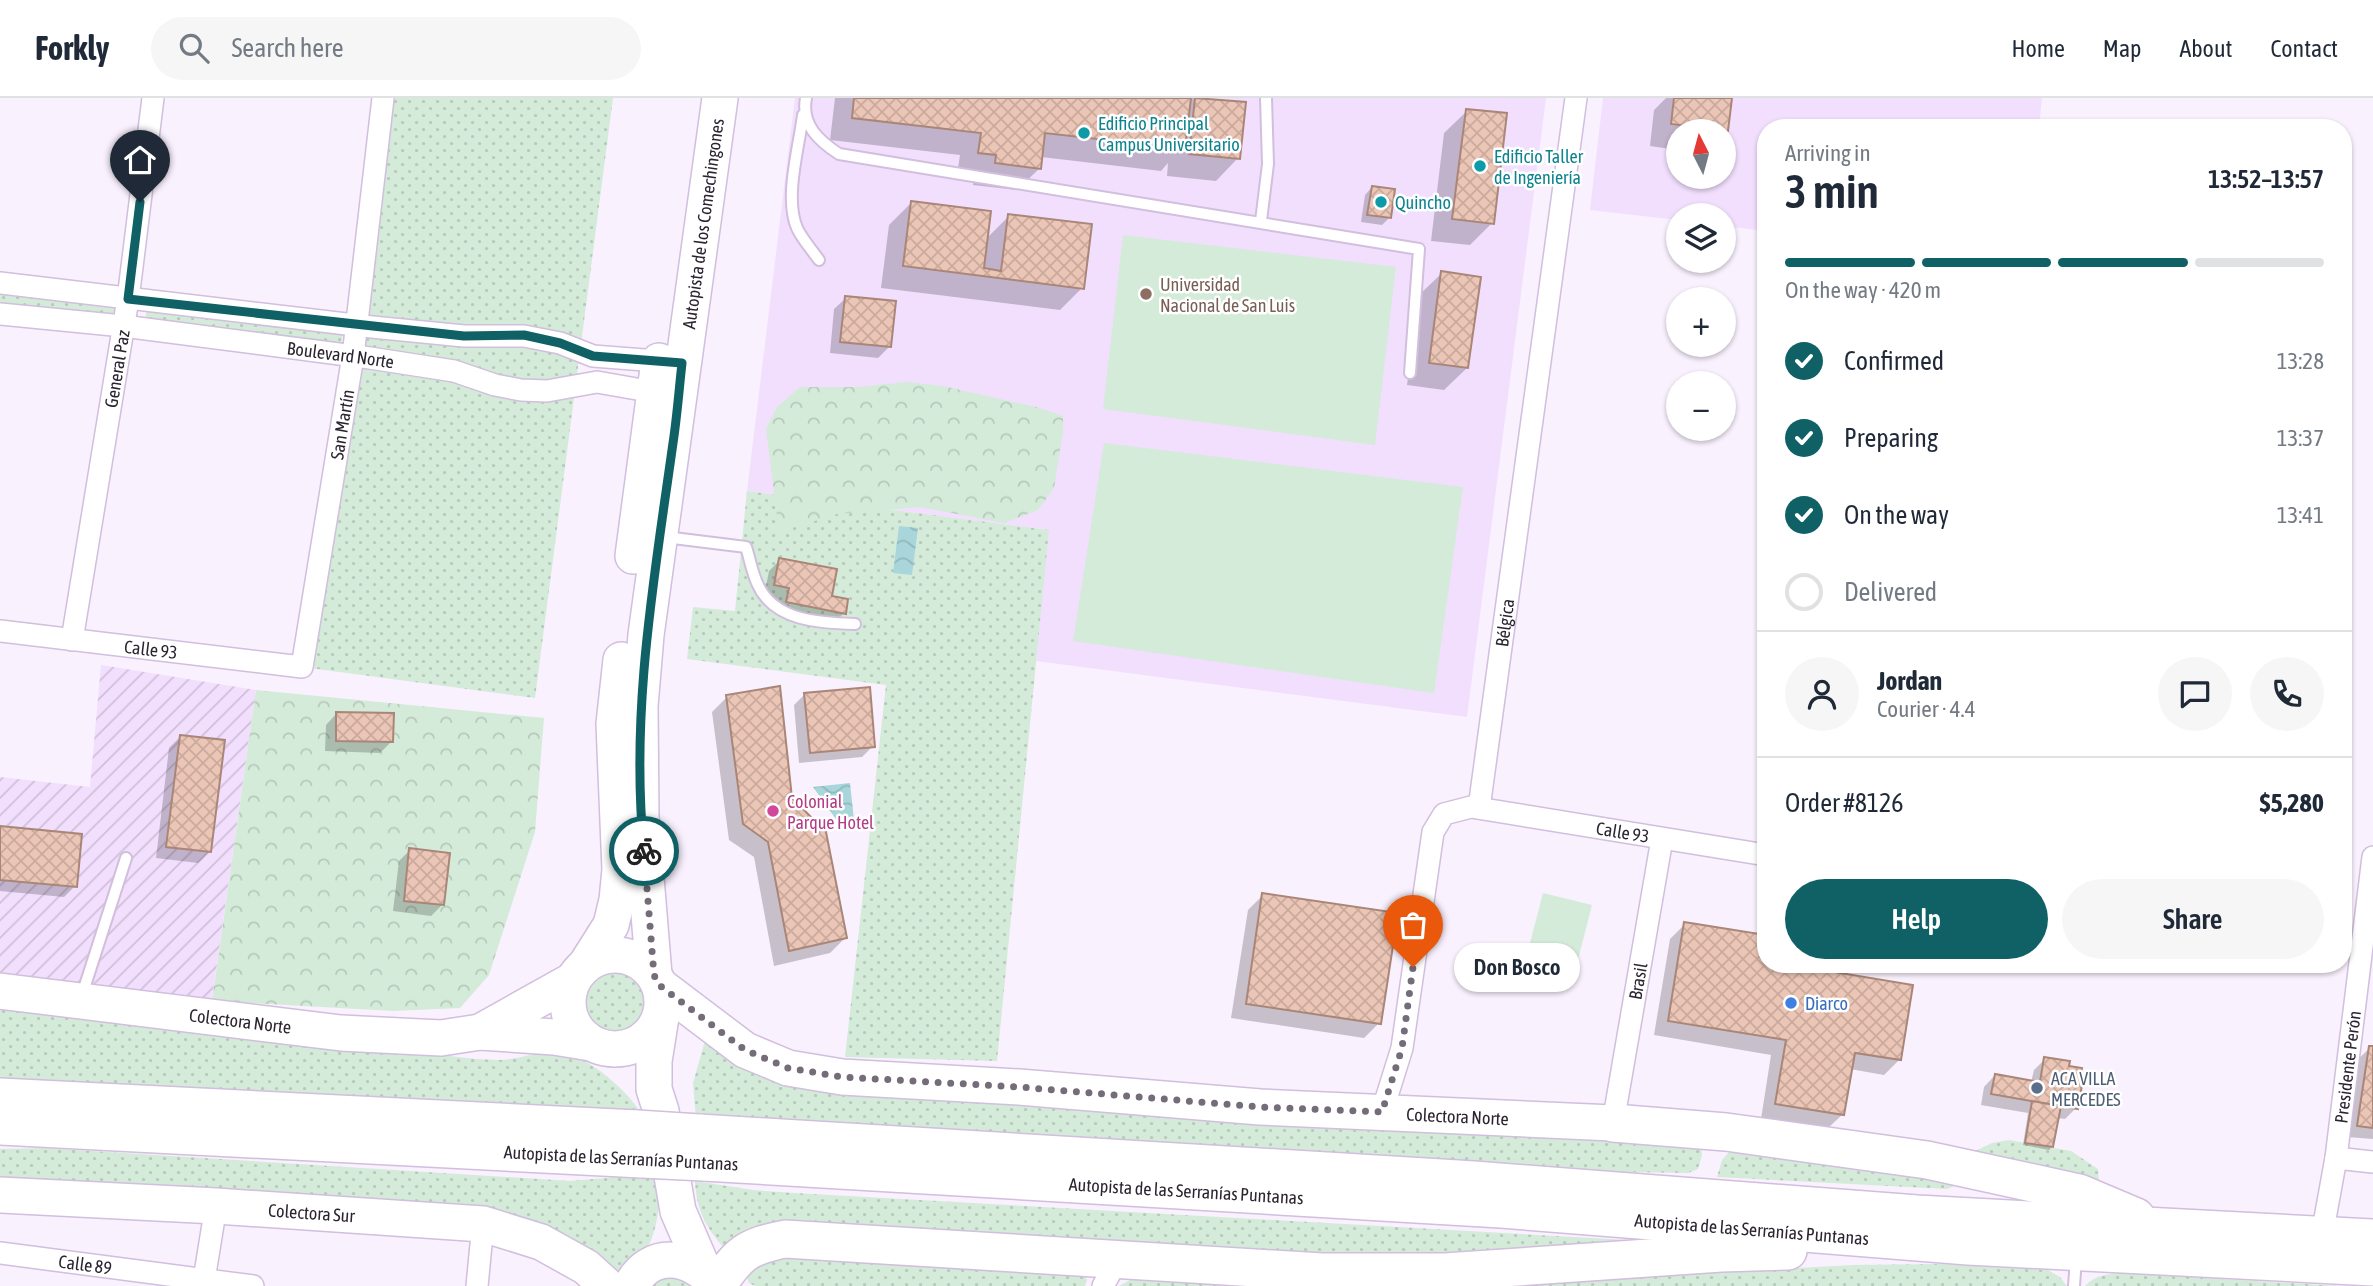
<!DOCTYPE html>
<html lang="en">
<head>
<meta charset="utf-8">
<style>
	body { margin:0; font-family:"Asap Condensed",sans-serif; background:#f6f6f7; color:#1f2937; height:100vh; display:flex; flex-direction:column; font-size:26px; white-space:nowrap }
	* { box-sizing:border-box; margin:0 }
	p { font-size:23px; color:#747a83 }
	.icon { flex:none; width:38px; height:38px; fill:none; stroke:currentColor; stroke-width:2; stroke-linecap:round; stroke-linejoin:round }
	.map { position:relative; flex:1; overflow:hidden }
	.panel { position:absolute; left:1757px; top:21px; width:595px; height:854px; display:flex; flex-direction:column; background:#fff; border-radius:28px; box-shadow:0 2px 5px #0004 }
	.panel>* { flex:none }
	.needle { width:46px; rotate:354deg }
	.buttons { position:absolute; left:1666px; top:21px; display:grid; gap:14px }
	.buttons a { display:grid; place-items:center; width:70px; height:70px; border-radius:50%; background:#fff; box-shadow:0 2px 5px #0004; font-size:35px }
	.pin { position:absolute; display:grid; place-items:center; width:60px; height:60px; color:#fff; margin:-72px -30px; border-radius:50% 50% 50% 0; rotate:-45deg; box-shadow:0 0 7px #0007 }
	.pin .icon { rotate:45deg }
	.courier { position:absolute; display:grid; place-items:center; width:70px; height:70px; margin:-35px; border:5px solid #106166; border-radius:50%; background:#fff; color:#222; box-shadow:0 2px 9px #0007 }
	.bubble { position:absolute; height:49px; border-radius:24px; background:#fff; box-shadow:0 2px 5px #0004; font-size:23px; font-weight:600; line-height:49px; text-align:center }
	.overview em { font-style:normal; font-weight:600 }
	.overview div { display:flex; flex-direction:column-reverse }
	.overview { display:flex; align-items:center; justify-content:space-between; height:119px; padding:0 28px }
	h1 { font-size:46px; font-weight:600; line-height:52px }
	.bar { display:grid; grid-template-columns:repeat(4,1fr); gap:10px 7px; align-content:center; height:84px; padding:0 28px }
	.bar i { height:9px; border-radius:5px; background:#e0e1e3 }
	.bar .on { background:#106166 }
	.bar p { grid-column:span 4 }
	.line { display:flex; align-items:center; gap:18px; padding:0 28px; border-top:2px solid #e0e1e3 }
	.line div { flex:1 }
	.round { display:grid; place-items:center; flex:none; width:74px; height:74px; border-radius:37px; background:#f6f6f7 }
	ol { padding:0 28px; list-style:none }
	li { display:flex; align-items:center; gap:21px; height:77px }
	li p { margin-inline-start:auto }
	li .icon { padding:7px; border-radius:50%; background:#106166; color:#fff; stroke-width:4 }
	li:last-child { color:#747a83 }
	li i { width:38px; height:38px; border:4px solid #e0e1e3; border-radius:50% }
	.primary-button { display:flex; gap:14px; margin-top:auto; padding:14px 28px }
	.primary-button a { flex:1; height:80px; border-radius:42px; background:#106166; color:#fff; font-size:28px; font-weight:600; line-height:80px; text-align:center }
	.primary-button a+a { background:#f6f6f7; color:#1f2937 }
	header { display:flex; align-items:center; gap:42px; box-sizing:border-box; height:98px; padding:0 35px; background:#fff; border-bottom:2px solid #e0e1e3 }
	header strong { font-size:33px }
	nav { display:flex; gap:38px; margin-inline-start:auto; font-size:24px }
	.search { width:490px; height:63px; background:#f6f6f7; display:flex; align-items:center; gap:18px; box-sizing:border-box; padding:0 24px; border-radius:38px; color:#747a83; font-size:26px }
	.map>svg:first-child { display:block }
</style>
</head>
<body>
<header>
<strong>Forkly</strong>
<div class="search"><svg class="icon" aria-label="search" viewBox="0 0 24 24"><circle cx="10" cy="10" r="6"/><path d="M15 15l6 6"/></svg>Search here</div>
<nav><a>Home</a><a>Map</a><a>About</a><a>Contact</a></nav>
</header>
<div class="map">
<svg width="2373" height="1188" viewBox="0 0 2373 1188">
	<defs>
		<pattern id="industrial-furrows" width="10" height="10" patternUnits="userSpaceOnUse" patternTransform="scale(1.75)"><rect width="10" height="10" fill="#f2dffe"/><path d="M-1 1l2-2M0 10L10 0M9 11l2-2" fill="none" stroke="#d0bfda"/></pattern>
		<pattern id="grass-dots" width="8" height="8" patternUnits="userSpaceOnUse" patternTransform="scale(1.75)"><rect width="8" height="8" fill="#d4ebd9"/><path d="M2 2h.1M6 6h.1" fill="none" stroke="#b6c9bb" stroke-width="1.8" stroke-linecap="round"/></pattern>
		<pattern id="forest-crowns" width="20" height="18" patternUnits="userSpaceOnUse" patternTransform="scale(1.75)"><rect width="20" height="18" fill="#d4ebd9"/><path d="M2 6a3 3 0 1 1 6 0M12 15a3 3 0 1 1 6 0" fill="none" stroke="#b6c9bb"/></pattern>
		<pattern id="water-waves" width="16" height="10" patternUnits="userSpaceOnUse" patternTransform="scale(1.75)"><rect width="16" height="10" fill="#a8d6db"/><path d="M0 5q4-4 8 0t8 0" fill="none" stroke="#91b8bc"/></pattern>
		<pattern id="building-cross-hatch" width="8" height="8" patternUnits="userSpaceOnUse" patternTransform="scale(1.75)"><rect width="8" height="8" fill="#ebc6b6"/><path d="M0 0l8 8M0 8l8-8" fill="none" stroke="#caaa9d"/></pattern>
	</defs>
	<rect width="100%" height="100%" fill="#f9f1fe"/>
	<path fill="#f2dffe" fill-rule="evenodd" d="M795,0H1546L1467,619L1036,563L1048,432L747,393Z
		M1603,0H2042L2039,30H1766V133L1724,128V117H1678V122L1590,112ZM1678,33H1724V79H1678Z"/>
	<path fill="url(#industrial-furrows)" d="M101,567L256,592L211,908L0,881V679L90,689Z"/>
	<path fill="url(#grass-dots)" d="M383,0H613L535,600L302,569Z
		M0,192L115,207L113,221L0,207Z
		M147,209L343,234L341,249L145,224Z
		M747,393L1049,432L997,963L845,959L886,587L687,561L693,509L735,513Z
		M578 904a37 37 0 1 1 74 0a37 37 0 1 1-74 0Z
		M0,905L476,961C487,961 499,963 510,961C526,959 542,952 559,954C589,958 630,994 644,1020L0,981Z
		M706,939L741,964L1701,1046L1702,1057L1698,1071L1688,1075L1561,1073L696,1021L693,985Z
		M2009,1042L2071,1053L2098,1071L2099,1085L1972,1063L1975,1053L1992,1045Z
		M44,1050L570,1083L630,1078L661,1079C659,1128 654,1150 622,1188L557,1140L0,1089V1051Z
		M1730,1053L1910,1068L1957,1087L1947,1091L1717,1079L1722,1062Z
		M695,1083L753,1092L794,1095L1717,1147L1422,1164L725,1151C706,1130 696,1111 695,1083Z
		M781,1152L1084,1176L1087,1182L1085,1188H755L749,1185L746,1176Z
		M1940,1166L2048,1172L2060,1179L2067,1188H1451L1853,1167Z
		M662,1171L704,1188H640Z
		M2121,1175L2339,1188H2085C2095,1177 2107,1176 2121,1175Z
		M1137,1178L1295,1188H1119Z"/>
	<path fill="url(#forest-crowns)" d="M908,284L943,288L1040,310L1063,318V334L1054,390L1038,412L1004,425L920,409L837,416L779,434L766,331L777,309L800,289H855Z
		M256,592L544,620L535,734L489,877L460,910L393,913L212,903Z"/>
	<path fill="#d4ebd9" d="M1123,137L1396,169L1375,347L1103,311Z
		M1104,345L1463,389L1434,595L1073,543Z
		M1543,795L1592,807L1571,889L1522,876Z"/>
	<path fill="url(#water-waves)" d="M899,428L918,430L912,477L893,475Z
		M850,685L854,722L838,724L813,689Z"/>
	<path fill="#0003" d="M835,0H1200L1238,60L1216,83L1167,78L1168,65L1161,73L1041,59L1040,70L1017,92L973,87L974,79L957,77L960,57L830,42Z
		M1666,0H1730L1726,32L1724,35L1678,33V52L1650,48L1654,12Z
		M1467,13L1492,125L1470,147L1431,143L1444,35Z
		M1372,89L1389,120L1382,127L1361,124L1365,97Z
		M911,105L986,141L1009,118L1082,190L1060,212L881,190L889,127Z
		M1442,175L1467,270L1444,292L1407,287L1419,197Z
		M846,200L890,248L878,260L830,255L834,211Z
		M780,462L844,515L833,526L776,515L778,501L764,498L769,473Z
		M805,596L873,648L862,659L799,665L794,607Z
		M727,599L791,701L845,840L830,855L774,868L754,759L729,742L712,614Z
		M337,615L391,644L380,655L325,653L326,627Z
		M180,639L209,754L198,765L156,760L169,650Z
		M0,730L75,788L64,799L0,793Z
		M410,752L443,806L431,818L393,813L399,763Z
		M1263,797L1379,925L1364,940L1231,920L1248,812Z
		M1685,826L1766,866L1899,962L1884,977L1850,971L1843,1016L1827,1031L1761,1021L1771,957L1654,937L1670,841Z
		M2370,950H2373V1041L2347,1039L2358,961Z
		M2045,961L2076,1010L2065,1021L2057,1020L2052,1049L2049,1052L2023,1047L2028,1015L1981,1007L1984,989L1995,977L2031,984L2034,972Z"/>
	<path fill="url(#building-cross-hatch)" stroke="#aa8678" stroke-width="2" d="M854,0H1191L1185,51L1045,35L1041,71L995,65L996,57L978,55L981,35L852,20Z
		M1195,0L1246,4L1240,61L1189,56Z
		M1674,0H1732L1728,33L1671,26Z
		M1466,11L1507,15L1494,126L1452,121Z
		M1372,88L1395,91L1391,120L1367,117Z
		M911,103L991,113L984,170L1001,173L1008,116L1092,126L1084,191L903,168Z
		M1441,173L1481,179L1468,270L1429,265Z
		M845,198L896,203L891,249L840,244Z
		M779,460L837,471L832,498L848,501L846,516L786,504L789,490L774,487Z
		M780,588L792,700L826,734L847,840L789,853L768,744L743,726L726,597Z
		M870,589L875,649L810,655L804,595Z
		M336,614L394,615L393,644L336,643Z
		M180,637L225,642L211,754L166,749Z
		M0,728L82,736L77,789L0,782Z
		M409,750L450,755L444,807L404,803Z
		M1262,795L1398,815L1381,926L1246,906Z
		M1684,824L1766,837V866H1804V869L1913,887L1901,962L1855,955L1844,1017L1775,1006L1786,942L1668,923Z
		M2369,948H2373V1030L2357,1028Z
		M2044,959L2070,963L2069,968L2082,970L2080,980L2083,981L2078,1011L1991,996L1995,976L2040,984Z
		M2032,1003L2061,1008L2053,1049L2025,1045Z"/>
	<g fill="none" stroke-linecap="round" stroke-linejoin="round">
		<g stroke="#d2bedd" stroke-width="14">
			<path id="service" d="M806,0C801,27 819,43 839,56L1419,151L1410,275
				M803,17C799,49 784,100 797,130C802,141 812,152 819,162
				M1261,123L1268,66L1266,0
				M665,439L746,449C750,461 752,475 758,487C774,523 820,525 855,526
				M82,897L126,760
				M2074,1188L2076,1160"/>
		</g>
		<g stroke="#d2bedd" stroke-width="24">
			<g id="minor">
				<path d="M0,185L372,229L464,238H524L560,245L593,258L670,264"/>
				<path id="s1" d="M0,216L123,228L370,260L454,273L495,287L521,292L547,293L597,284L665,296"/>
				<path id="s2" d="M0,533L302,569L353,258L383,0"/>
				<path id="s3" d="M72,542L128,201L153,0"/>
				<path id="s4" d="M1479,710L1576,0"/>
				<path id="s5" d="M1382,1014L1402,950L1433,734L1444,716L1471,709L1766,757"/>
				<path id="s6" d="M1613,1025L1662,741"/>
				<path d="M2336,1060L2373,1064"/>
				<path id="s7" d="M2322,1137L2336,1060L2373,759"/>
				<path id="s8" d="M0,1155L253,1188"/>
				<path d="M203,1188L216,1108"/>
				<path d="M477,1188L483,1126"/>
				<path d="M1103,1188L1118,1161"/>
			</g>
		</g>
		<g stroke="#d2bedd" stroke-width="38">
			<g id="primary">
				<path d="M633,458L659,263"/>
				<circle cx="615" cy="904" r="47"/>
				<path d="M587,865L611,827L617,802L620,772L614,626L621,562"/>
				<path id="s9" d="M654,877L641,719L640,608L646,537L720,0"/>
				<path id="s10" d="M659,887L745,952L788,970L842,979L1019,989L1260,1009L1613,1025"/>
				<path id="s11" d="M0,893L341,935L441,940L480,934L573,882"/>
				<path d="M661,919L654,963V991L661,1013L678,1113L704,1173"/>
				<path d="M480,934L554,939L591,945"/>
				<path id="s12" d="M0,1097L216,1108L483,1126L541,1144L586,1169L607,1188"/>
				<path d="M631,1188C650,1151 691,1157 714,1185"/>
			</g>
		</g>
		<g stroke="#d2bedd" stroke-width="40">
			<g id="trunk">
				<path d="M0,999L637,1031"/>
				<path d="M1613,1025L1726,1034L1927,1062L2079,1095L2136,1119"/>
				<path d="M0,1028L642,1061"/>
				<path d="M699,1035L1474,1082L1917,1116L2373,1140"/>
				<path id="s13" d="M704,1064L1501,1111L1968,1148L2373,1169"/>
				<path d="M717,1188C739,1155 746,1149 785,1141L1322,1174H1445L1721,1155L1788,1153"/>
			</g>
		</g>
		<use href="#service" stroke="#fff" stroke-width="10"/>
		<use href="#minor" stroke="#fff" stroke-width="21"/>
		<use href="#primary" stroke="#fff" stroke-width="35"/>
		<use href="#trunk" stroke="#fff" stroke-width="37"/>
		<g stroke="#d2bedd" stroke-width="40" stroke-linecap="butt">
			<path id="trunk-bridge" d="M637,1031L699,1035
				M642,1061L704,1064"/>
		</g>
		<use href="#trunk-bridge" stroke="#fff" stroke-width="37"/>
	</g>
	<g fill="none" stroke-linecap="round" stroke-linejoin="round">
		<path stroke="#746c79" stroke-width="7" stroke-dasharray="0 12.6" d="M644,753L654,877L659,887L745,952L788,970L842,979L1019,989L1260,1009L1382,1014L1402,950L1413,869"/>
		<path stroke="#106166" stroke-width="9" d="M140,104L128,201L464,238L524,237L560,245L593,258L682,265C679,292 677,319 673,345C654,481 630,615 644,753"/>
	</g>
	<g fill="#0f9aa8" stroke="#fff" stroke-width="2.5">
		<circle cx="1084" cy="35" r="7"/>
		<circle cx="1480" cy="68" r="7"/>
		<circle cx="1381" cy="104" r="7"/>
	</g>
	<circle fill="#8d6e63" stroke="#fff" stroke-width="2.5" cx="1146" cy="196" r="7"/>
	<circle fill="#d1479c" stroke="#fff" stroke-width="2.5" cx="773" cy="713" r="7"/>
	<circle fill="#3f7fe0" stroke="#fff" stroke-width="2.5" cx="1791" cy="905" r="7"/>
	<circle fill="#5c6f8a" stroke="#fff" stroke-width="2.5" cx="2037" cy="990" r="7"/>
	<g text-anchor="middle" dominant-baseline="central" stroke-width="5" stroke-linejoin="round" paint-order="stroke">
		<g font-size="18" fill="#0d838f" stroke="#fff" text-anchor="start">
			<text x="1098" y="25">Edificio Principal<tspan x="1098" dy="21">Campus Universitario</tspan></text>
			<text x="1494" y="58">Edificio Taller<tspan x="1494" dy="21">de Ingeniería</tspan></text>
			<text x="1395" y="104">Quincho</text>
		</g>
		<g font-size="18" fill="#2c2531" stroke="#fff">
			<text stroke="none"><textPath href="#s9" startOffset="756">Autopista de los Comechingones</textPath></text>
			<text stroke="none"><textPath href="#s1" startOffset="343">Boulevard Norte</textPath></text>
			<text stroke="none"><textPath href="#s3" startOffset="275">General Paz</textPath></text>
			<text stroke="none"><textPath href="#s2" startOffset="550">San Martín</textPath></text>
			<text stroke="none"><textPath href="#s4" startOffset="187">Bélgica</textPath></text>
			<text stroke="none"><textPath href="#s2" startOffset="152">Calle 93</textPath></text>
			<text stroke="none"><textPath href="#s5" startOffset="488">Calle 93</textPath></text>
			<text stroke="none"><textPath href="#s6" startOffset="144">Brasil</textPath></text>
			<text stroke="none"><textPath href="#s11" startOffset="242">Colectora Norte</textPath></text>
			<text stroke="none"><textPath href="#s7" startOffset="170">Presidente Perón</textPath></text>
			<text stroke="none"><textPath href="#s10" startOffset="826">Colectora Norte</textPath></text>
			<text transform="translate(621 1060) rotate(3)">Autopista de las Serranías Puntanas</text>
			<text stroke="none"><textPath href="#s13" startOffset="483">Autopista de las Serranías Puntanas</textPath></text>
			<text stroke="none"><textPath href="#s12" startOffset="312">Colectora Sur</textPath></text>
			<text stroke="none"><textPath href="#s13" startOffset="1050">Autopista de las Serranías Puntanas</textPath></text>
			<text stroke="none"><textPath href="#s8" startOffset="86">Calle 89</textPath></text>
		</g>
		<g font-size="18" fill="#785e54" stroke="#fff" text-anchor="start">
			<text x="1160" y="186">Universidad<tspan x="1160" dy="21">Nacional de San Luis</tspan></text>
		</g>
		<g font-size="18" fill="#b23c85" stroke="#fff" text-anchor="start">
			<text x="787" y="703">Colonial<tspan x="787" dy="21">Parque Hotel</tspan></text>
		</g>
		<g font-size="18" fill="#366cbe" stroke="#fff" text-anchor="start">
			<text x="1805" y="905">Diarco</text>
		</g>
		<g font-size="18" fill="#4e5e75" stroke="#fff" text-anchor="start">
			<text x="2051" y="980">ACA VILLA<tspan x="2051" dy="21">MERCEDES</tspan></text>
		</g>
	</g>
</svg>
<div class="buttons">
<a><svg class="needle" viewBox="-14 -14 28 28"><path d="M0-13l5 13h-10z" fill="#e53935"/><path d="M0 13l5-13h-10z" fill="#747a83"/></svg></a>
<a><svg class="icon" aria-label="layers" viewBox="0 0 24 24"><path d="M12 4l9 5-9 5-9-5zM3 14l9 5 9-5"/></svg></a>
<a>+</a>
<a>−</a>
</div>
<div class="pin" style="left:1413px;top:869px;background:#ea580c"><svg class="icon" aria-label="bag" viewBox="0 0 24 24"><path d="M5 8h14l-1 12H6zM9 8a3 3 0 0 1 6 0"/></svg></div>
<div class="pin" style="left:140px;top:104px;background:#1f2937"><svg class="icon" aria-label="home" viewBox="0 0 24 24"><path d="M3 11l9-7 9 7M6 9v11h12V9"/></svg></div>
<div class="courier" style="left:644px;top:753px"><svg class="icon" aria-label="bike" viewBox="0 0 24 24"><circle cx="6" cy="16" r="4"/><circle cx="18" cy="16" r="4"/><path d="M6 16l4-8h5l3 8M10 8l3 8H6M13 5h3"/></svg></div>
<div class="bubble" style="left:1454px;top:845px;width:126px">Don Bosco</div>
<section class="panel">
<div class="overview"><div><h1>3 min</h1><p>Arriving in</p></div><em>13:52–13:57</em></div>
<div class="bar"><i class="on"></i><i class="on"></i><i class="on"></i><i></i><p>On the way · 420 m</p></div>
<ol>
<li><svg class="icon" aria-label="check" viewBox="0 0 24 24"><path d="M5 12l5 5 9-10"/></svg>Confirmed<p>13:28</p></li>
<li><svg class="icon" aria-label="check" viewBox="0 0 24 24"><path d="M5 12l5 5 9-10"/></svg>Preparing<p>13:37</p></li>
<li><svg class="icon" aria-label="check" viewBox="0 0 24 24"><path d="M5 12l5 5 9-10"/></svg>On the way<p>13:41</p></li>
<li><i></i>Delivered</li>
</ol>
<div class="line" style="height:126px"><a class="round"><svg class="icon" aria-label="person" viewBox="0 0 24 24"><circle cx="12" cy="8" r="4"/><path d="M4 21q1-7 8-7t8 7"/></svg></a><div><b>Jordan</b><p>Courier · 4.4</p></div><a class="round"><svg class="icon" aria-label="chat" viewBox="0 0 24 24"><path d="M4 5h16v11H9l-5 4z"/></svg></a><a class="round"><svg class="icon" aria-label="phone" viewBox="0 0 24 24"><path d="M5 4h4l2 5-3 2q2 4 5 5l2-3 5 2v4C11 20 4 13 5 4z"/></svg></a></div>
<div class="line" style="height:91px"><div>Order #8126</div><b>$5,280</b></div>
<div class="primary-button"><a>Help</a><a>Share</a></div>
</section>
</div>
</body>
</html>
